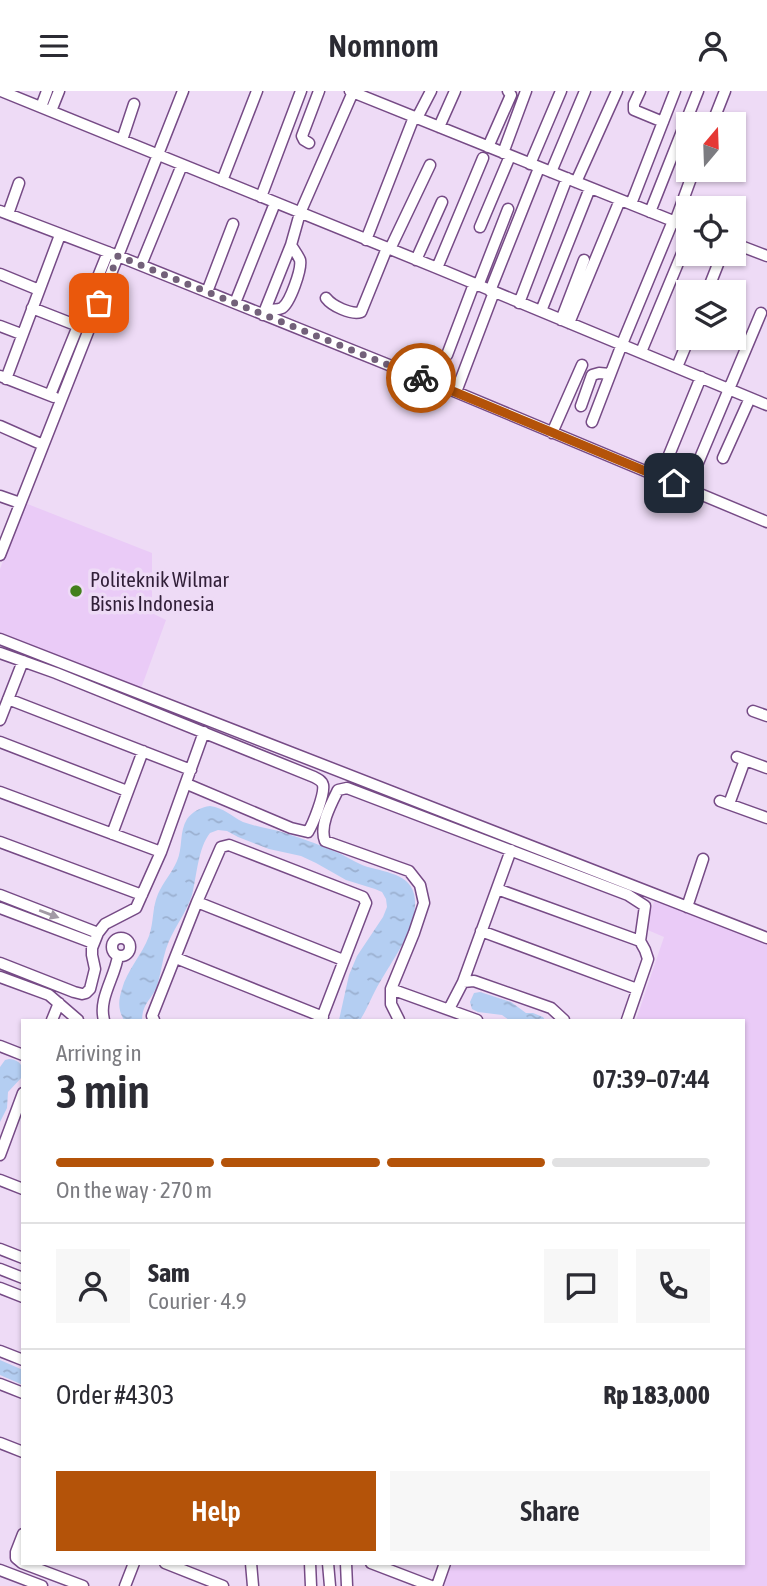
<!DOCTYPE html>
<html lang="en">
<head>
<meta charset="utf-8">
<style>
	body { margin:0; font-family:"Asap Condensed",sans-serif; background:#f7f7f7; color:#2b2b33; height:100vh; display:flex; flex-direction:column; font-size:26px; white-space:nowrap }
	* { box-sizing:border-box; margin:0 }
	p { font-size:23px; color:#7c7c81 }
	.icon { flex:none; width:38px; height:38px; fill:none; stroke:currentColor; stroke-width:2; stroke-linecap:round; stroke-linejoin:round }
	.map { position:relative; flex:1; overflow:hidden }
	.drawer { position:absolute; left:21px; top:928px; width:724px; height:546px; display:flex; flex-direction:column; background:#fff; border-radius:0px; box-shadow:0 2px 5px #0004 }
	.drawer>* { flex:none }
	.needle { width:46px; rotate:19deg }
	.fabs { position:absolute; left:676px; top:21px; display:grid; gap:14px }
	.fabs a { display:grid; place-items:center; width:70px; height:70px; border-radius:0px; background:#fff; box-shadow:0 2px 5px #0004; font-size:35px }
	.pin { position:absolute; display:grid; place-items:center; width:60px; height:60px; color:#fff; margin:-30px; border-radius:14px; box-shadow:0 4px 10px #0006 }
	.courier { position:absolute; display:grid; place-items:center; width:70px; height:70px; margin:-35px; border:5px solid #b45309; border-radius:50%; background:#fff; color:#222; box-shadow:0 2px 9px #0007 }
	.head em { font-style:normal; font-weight:600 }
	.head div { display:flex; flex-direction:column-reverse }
	.head { display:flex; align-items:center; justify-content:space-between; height:119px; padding:0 35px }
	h1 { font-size:46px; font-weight:600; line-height:52px }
	.bar { display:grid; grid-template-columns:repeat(4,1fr); gap:10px 7px; align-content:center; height:84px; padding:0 35px }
	.bar i { height:9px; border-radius:5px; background:#e1e1e2 }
	.bar .selected { background:#b45309 }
	.bar p { grid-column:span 4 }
	.line { display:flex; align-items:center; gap:18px; padding:0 35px; border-top:2px solid #e1e1e2 }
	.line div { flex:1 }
	.round { display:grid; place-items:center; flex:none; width:74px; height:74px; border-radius:0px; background:#f7f7f7 }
	.action { display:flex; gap:14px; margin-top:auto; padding:14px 35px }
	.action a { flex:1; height:80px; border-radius:0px; background:#b45309; color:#fff; font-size:28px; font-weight:600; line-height:80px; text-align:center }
	.action a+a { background:#f7f7f7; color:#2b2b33 }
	header { display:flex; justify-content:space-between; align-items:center; height:91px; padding:0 35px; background:#fff; font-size:32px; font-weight:600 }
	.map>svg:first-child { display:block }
</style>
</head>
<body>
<header><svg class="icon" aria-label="menu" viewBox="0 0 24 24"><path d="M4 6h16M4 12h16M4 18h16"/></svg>Nomnom<svg class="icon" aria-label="person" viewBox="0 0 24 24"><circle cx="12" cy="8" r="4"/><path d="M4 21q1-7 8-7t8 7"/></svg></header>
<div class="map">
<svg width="767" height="1495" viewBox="0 0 767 1495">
	<defs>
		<pattern id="water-ripples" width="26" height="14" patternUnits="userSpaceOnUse" patternTransform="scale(1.75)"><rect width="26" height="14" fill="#b4cef2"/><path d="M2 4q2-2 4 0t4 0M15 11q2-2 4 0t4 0" fill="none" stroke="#9bb0d0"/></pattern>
	</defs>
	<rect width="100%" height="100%" fill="#eedbf6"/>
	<path fill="#eacbf7" d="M25,412L152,462V522L166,529L139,603L0,547V478Z
		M655,809L767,853V1495H444L452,1472H744V929H636L664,846L643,837Z"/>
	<path fill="url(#water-ripples)" d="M210,715C224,717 231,725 243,731C257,736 272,738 285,742C304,748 323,755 341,763C347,766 353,770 360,773C377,781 409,780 414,803C421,831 393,868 380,891C372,904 368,917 360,929H339L349,884L357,865L383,826L387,816L386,808L382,801L375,798L346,789L316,772L301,765L269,758L238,746L227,740L218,739L210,742C198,757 197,784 192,804C186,823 172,839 166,858C162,870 161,883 157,895C151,910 143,911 142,929H124C118,919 118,910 122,898C127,879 142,864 149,845C154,831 152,817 158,803C163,791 172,782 177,770C183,757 179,741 187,728C192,721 201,716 210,715Z
		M480,901L511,911L526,922H533L543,926L545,929H509L502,924L478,921L472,918L470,911L474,902Z
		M9,968C21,969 23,975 23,985L8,1001L7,1017L0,1031V976L5,969Z
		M0,1269L23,1279V1294L0,1284Z"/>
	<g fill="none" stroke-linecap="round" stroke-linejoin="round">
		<g stroke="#764b86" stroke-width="13">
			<path id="minor" d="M1,0L437,177L767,314
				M350,0L688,136
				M640,0L634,13V19L663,31
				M41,16L47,0
				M51,20L59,0
				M417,27L431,0
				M712,33L725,0
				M439,36L455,0
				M122,49L134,13
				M309,52L304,49L302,45L319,0
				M488,56L511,4L508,0
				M503,62L526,0
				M530,73L561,0
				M551,81L585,0
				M222,90L257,0
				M576,91L617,0
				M261,106L301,0
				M631,113L675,0
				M0,120L118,165L456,301L767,431
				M650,121L698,0
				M8,123L19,92
				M675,131L694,79
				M480,136L510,65
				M366,149L414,26
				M733,152L767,165
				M390,158L430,74
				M416,169L442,111
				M141,174L182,74
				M437,177L483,67
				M0,183L39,199
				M478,195L508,118
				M490,200L539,77
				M207,201L233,133
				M707,201L722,163
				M326,207C332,215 351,224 361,221L387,157
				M235,212L275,112
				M519,212L567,87
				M32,217L78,235
				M265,219C270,219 278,219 282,217C290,212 302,178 300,169C298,164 294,159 291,154L300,122L353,1
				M541,220L590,97
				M263,224L291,154
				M561,229L584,169
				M569,232L620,109
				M0,235L21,243
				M641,261L688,148
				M447,264L474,193
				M677,276L689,247
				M0,285L54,306
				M6,288L60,144
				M456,301L494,201
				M50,304L108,161
				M581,315L592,284L599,282L610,283
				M592,331L622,253L673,130
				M0,335L43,354
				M552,342L582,274
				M723,367L750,307
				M660,386L701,286
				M687,398L761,222
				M0,405L20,412
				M0,464L183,0
				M0,548L767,847
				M0,562L56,582L314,686C318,688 322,690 323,694C325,703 313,733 308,741L291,737L187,693
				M8,608L191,679
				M753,620L767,625
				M0,629L23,570
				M0,651L127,700
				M737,666L767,677
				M0,701L161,761
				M720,710L767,727
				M729,713L745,669
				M112,743L143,660
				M0,751L142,804
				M497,798L640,850
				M0,804L98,842
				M197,811L343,869
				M687,816L703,768
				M0,817L93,852
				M481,840L637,898
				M112 856a9 9 0 1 1 18 0a9 9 0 1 1-18 0Z
				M176,867L323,926
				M0,872L74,901L82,903L86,902L90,898L95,878L92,864V857L98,842L105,833L136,817L161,761L204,641
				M0,886L49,904L78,929
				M463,891L511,759
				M391,898L477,929
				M449,918L463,891L474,890L551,917L564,929
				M52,929L59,912
				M104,929C98,908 115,886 118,865
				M154,929L152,925L197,811L221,756L229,754L363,806L366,812L321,929
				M399,929L391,913V898L414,842L424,812L420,794L409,780L325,750C319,735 331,713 338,699L347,697L628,804L645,815L640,850L645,859L648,868L627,929
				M0,955L23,964
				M0,1064L23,1002
				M0,1089L23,1098
				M0,1158L23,1167
				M0,1178L23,1187
				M0,1197L23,1206
				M0,1260L23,1269
				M0,1293L23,1302
				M0,1352L23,1361
				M23,1443L16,1461V1467L22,1472L83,1495
				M165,1472L223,1495
				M251,1472L253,1495
				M310,1472L311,1495
				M328,1472L330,1495
				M346,1472L347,1495
				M371,1472L431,1495
				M0,1479L42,1495
				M125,1495L134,1472
				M437,1495L445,1472"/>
		</g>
		<use href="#minor" stroke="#fff" stroke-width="10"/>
	</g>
	<defs><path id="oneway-solid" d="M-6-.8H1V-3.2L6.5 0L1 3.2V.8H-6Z" transform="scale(1.75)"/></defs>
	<use fill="#a29aa5" href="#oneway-solid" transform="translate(49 823) rotate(21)"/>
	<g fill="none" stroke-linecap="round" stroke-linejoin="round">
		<path stroke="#73617a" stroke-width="7" stroke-dasharray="0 12.6" d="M99,212L118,165L421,287"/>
		<path stroke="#b45309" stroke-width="9" d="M421,287L674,392"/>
	</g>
	<circle fill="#427f1b" stroke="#eedbf6" stroke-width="2.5" cx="76" cy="500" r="7"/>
	<g text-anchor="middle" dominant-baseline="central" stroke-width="7" stroke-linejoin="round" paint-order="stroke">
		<g font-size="21" fill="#311f38" stroke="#eedbf6" text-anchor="start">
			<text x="90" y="488">Politeknik Wilmar<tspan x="90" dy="24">Bisnis Indonesia</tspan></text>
		</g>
	</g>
</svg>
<div class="fabs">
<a><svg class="needle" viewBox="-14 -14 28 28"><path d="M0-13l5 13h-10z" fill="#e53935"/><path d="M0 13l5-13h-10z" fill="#7c7c81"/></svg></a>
<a><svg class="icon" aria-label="locate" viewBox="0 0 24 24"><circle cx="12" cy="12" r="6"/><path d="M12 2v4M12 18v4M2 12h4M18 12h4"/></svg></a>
<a><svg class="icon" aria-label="layers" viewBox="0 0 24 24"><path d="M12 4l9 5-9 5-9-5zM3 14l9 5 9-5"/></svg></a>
</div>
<div class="pin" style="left:99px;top:212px;background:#ea580c"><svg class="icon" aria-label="bag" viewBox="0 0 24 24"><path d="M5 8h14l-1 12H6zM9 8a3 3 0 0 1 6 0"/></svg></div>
<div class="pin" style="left:674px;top:392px;background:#1f2937"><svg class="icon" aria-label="home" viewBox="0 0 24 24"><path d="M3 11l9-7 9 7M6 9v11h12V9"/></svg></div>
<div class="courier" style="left:421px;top:287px"><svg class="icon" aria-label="bike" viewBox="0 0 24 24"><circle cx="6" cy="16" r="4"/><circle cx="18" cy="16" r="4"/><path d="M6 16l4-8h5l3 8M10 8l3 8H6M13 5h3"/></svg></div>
<section class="drawer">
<div class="head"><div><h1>3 min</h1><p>Arriving in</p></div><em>07:39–07:44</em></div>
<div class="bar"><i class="selected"></i><i class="selected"></i><i class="selected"></i><i></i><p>On the way · 270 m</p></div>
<div class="line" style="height:126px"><a class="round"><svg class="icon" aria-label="person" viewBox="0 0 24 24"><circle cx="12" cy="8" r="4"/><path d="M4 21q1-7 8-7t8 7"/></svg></a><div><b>Sam</b><p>Courier · 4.9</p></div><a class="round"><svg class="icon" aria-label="chat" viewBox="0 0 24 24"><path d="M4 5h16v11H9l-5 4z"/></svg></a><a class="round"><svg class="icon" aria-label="phone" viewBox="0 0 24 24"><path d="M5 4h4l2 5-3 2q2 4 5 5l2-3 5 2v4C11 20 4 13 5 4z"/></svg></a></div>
<div class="line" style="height:91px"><div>Order #4303</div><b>Rp 183,000</b></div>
<div class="action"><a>Help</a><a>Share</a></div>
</section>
</div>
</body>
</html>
